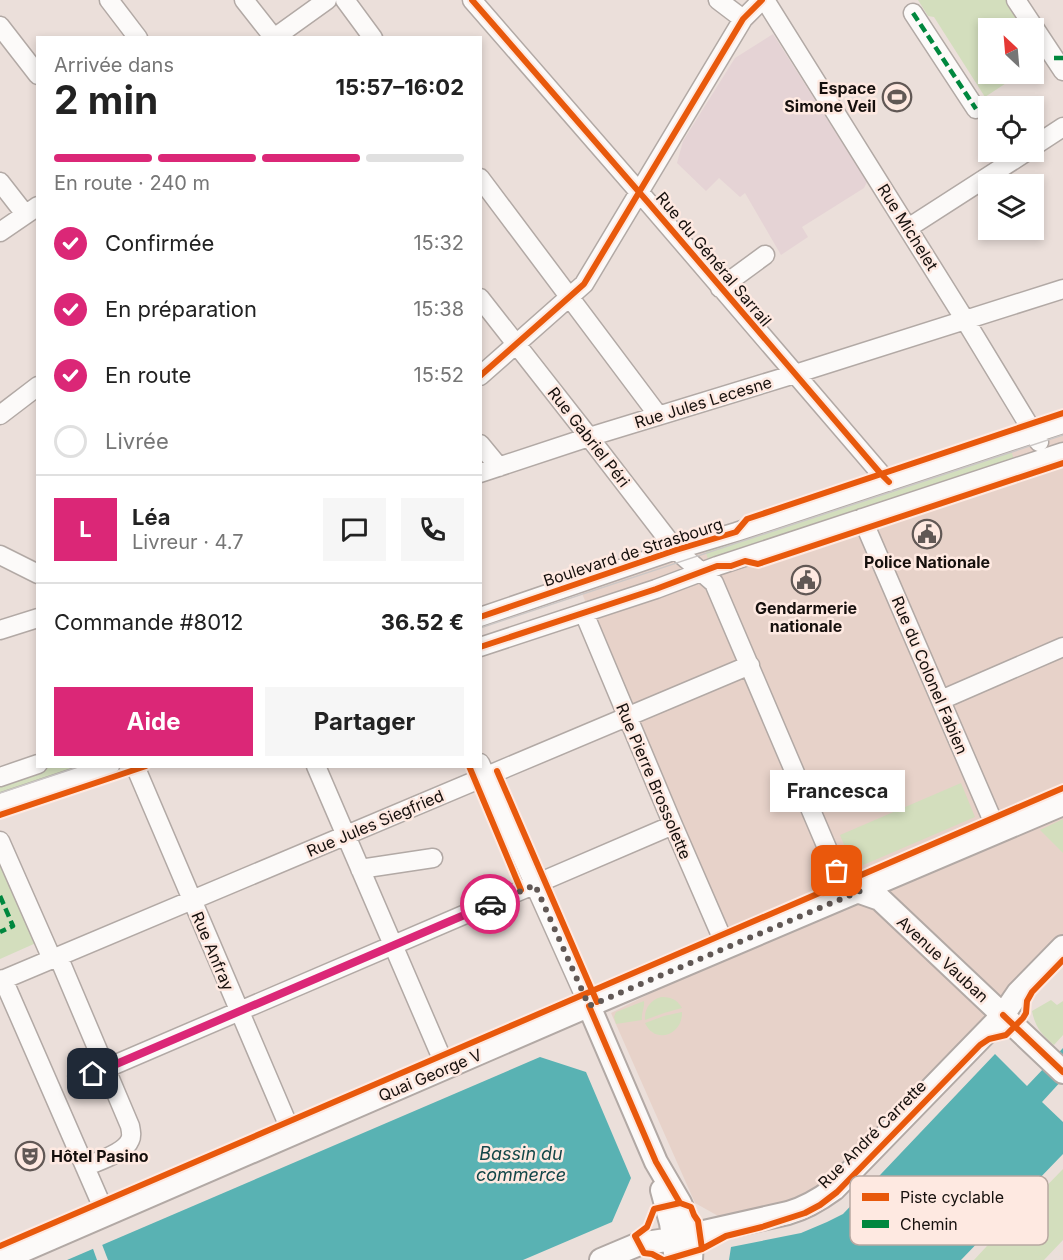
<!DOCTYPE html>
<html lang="fr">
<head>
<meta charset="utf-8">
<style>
	body { margin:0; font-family:Inter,sans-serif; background:#f6f6f6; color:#222; height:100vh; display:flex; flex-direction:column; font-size:22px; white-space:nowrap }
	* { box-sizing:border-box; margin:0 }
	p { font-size:20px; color:#767676 }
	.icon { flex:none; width:33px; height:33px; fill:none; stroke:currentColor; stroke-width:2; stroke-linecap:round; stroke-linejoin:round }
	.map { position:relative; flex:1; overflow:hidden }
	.details { position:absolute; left:36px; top:36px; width:446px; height:732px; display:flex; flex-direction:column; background:#fff; border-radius:0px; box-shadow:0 3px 9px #0003 }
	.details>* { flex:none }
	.needle { width:39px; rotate:334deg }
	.tools { position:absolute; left:978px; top:18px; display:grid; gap:12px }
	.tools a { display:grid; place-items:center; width:66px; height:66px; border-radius:0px; background:#fff; box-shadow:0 3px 9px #0003; font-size:30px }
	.pin { position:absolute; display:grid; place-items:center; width:51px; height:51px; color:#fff; margin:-26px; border-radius:12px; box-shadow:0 3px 9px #0006 }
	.courier { position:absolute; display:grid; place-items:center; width:60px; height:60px; margin:-30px; border:4px solid #db2777; border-radius:50%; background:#fff; color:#222; box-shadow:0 2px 8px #0007 }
	.bubble { position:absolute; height:42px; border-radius:0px; background:#fff; box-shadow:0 3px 9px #0003; font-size:20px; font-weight:700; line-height:42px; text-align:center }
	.headline em { font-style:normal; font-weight:700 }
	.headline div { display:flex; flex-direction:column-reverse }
	.headline { display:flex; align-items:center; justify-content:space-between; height:102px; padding:0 18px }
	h1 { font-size:39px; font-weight:700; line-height:45px }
	.bar { display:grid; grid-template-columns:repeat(4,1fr); gap:9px 6px; align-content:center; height:72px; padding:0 18px }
	.bar i { height:8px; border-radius:4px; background:#e0e0e0 }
	.bar .selected { background:#db2777 }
	.bar p { grid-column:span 4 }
	.line { display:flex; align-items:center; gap:15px; padding:0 18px; border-top:2px solid #e0e0e0 }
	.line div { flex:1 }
	.round { display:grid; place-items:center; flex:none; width:63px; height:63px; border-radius:0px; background:#f6f6f6 }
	ol { padding:0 18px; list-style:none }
	li { display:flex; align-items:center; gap:18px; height:66px }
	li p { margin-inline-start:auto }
	li .icon { padding:6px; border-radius:50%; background:#db2777; color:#fff; stroke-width:4 }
	li:last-child { color:#767676 }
	li i { width:33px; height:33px; border:3px solid #e0e0e0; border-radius:50% }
	.button { display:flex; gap:12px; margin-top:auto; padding:12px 18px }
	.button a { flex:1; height:69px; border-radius:0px; background:#db2777; color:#fff; font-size:24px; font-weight:700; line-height:69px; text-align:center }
	.button a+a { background:#f6f6f6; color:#222 }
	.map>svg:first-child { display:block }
</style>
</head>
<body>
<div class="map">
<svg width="1063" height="1260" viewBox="0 0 1063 1260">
	<rect width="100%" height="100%" fill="#ebdfda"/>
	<path fill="#e7d2c9" d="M1063,420V936L823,1187L798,1198L720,1217L695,1203L611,1013L737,950L577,582Z"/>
	<path fill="#e5d3d5" d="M773,34L867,182L864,188L802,227L808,237L781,255L745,193L740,197L719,178L706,191L677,163L683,141L735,58Z"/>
	<path fill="#d3debd" d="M918,0H1008L1026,28H988V74H1020L985,97L934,17L928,16Z
		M1010,446L1015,464L710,565L704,547Z
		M43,767H102L0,800V781Z
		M961,783L975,817L854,869L840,835Z
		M1063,819V853L1040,830Z
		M0,866L36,943L0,959Z
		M661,997C670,997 677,999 682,1008L664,1013L645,1020C644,1009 650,1000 661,997Z
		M1051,1000L1057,1005L1063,1001V1035L1054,1045C1042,1035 1035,1027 1032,1011Z
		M644,1001C645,1007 641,1013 642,1020L616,1024L614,1017L616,1012Z
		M682,1012C683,1035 655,1045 645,1023L664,1016Z
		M1063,1169V1240L1044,1260H974L998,1234L1002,1235L1028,1210L1027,1206Z"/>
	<path fill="#59b2b3" d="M1063,1048V1079L1042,1102L1063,1122V1154L961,1260H729L731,1247L801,1233L827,1222L843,1214L995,1054L1027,1086Z
		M540,1057L586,1072L631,1178L612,1222L523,1260H67Z"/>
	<path fill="#ebdfda" d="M101,1242L103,1247L108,1260H97L92,1246Z"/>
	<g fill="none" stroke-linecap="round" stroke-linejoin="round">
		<path stroke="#cbc0bb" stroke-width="18" stroke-dasharray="18 9" stroke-linecap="butt" d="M70,1084L93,1074"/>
		<g stroke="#b2a9a5" stroke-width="21">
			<path id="minor" d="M109,0L138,38
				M244,0L274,38
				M345,0L373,38
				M472,0L646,200L881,474L889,482
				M718,0L743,19
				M765,0L962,315L1039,442
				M1016,0L1063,71
				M913,13L976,109
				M0,26L38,75
				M274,38L327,0
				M1034,146L1063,127
				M480,178L658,415
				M0,182L25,214
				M908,228L1026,152
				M0,232L38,206
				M720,288L765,255
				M480,298L589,437L676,550L714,583L842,883L860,892
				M480,376L584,284L743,19L762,0
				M0,415L38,386
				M480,444L499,467
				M480,473L589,437L795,374L1063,289
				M862,518L998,833
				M0,555L38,574
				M584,613L673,825L726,947
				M480,617L676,550L736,532L1063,424
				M0,630L38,618
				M480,647L656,589L717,566L1063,452
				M941,700L1063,647
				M480,763L589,1006
				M135,766L292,1134
				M316,766L446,1068
				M0,777L38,764
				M0,803L110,766
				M0,841L52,959
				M360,869L433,858
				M58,956L130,1126C131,1131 132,1136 130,1140C125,1153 98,1161 85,1167
				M3,979L106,1215
				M0,981L750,665
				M93,1074L673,825"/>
		</g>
		<g stroke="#b2a9a5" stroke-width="26">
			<path id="major" d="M860,892L880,899L1063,1072
				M589,1006L656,1162L680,1203L688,1222L692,1242L691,1260
				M662,1190L671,1223L676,1260
				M1,1260L597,1002L1063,804
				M601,1260L639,1244L673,1239L788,1213C806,1208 819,1200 834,1189L1003,1015L1018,993L1063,947"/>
		</g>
		<use href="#minor" stroke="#fcfaf9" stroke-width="18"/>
		<use href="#major" stroke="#fcfaf9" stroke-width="22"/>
		<path stroke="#cbc7c6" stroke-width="1.5" d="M480,628L1063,435
			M0,793L81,766"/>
		<path stroke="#00873e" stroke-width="4.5" stroke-dasharray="9 4.5" stroke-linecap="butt" d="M913,13L976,109
			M1054,58H1063
			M0,896L13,926L0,932"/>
		<g stroke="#fee9e1" stroke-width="10">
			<path id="cycleway" d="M472,0L646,200L881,474L889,482
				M480,376L584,284L743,19L762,0
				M480,617L676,550L736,532L747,519L1063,413
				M480,647L656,589L717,566H731L745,561L758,564L1063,463
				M469,766L521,890
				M497,771L597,1002
				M0,815L146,766
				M589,1006L656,1162L680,1203
				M1003,1015L1063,1072
				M0,1246L1063,788
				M663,1260L652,1254L644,1253L635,1236L647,1227L654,1209L680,1203L691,1207L694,1215L698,1221L702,1249
				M665,1260L702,1249L726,1236L762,1227L805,1213L820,1205L837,1192L980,1045L989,1039L1006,1035L1023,1018L1026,1013L1027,1001L1032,992L1063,960"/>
		</g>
		<use href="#cycleway" stroke="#e8590c" stroke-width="6"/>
	</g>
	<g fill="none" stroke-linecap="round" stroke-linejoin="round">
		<path stroke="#615855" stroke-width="6" stroke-dasharray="0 10.8" d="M490,904L535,885L589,1006L860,891L842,883L837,871"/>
		<path stroke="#db2777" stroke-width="8" d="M93,1074L490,904"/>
	</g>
	<defs>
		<g id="stadium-ring" transform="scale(1.5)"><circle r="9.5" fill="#fee9e1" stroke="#615855" stroke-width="1.5"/><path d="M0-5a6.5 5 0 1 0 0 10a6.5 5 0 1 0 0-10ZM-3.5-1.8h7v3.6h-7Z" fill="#615855"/></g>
		<g id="civic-ring" transform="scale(1.5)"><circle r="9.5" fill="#fee9e1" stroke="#615855" stroke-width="1.5"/><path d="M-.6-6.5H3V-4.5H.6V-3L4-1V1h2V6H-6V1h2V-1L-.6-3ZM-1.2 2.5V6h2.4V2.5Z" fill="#615855"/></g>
		<g id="theatre-ring" transform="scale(1.5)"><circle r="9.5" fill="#fee9e1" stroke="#615855" stroke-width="1.5"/><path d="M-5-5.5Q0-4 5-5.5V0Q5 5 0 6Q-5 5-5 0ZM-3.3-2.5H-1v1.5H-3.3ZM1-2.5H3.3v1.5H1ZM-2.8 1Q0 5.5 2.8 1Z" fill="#615855"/></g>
	</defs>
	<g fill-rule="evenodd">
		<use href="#stadium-ring" x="897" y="97"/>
		<use href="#civic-ring" x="927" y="534"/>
		<use href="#civic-ring" x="806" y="580"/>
		<use href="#theatre-ring" x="30" y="1156"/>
	</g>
	<g text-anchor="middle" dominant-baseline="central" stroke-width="5" stroke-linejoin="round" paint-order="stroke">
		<g font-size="16" font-weight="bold" fill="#16100d" stroke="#fee9e1">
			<text x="876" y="88" text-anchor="end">Espace<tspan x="876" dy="18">Simone Veil</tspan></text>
			<text x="927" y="562">Police Nationale</text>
			<text x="806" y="608">Gendarmerie<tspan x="806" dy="18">nationale</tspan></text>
			<text x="51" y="1156" text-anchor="start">Hôtel Pasino</text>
		</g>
		<g font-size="16" fill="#16100d" stroke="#fee9e1">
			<text transform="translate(908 227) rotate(58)">Rue Michelet</text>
			<text transform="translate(714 259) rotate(50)">Rue du Général Sarrail</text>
			<text transform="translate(703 402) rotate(-17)">Rue Jules Lecesne</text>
			<text transform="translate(589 437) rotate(52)">Rue Gabriel Péri</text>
			<text transform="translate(633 552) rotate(-18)">Boulevard de Strasbourg</text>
			<text transform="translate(930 675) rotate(67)">Rue du Colonel Fabien</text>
			<text transform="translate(654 781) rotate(67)">Rue Pierre Brossolette</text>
			<text transform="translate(375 823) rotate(-23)">Rue Jules Siegfried</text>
			<text transform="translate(213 951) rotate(67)">Rue Anfray</text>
			<text transform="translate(943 959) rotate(43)">Avenue Vauban</text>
			<text transform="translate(430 1075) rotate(-23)">Quai George V</text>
			<text transform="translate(872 1134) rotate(-45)">Rue André Carrette</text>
		</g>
		<g font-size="18" font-style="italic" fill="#124648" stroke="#fee9e1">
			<text x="521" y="1153">Bassin du<tspan x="521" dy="21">commerce</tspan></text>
		</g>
	</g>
	<rect x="850" y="1176" width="198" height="69" rx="9" fill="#fee9e1" stroke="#b8a8a1" stroke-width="1.5"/>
	<rect x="862" y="1193" width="27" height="8" fill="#e8590c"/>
	<rect x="862" y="1220" width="27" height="8" fill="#00873e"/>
	<g font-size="16" fill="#16100d">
		<text x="900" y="1203">Piste cyclable</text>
		<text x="900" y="1230">Chemin</text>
	</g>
</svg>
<div class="tools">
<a><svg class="needle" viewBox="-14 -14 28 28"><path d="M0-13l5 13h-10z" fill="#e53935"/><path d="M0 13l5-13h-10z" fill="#767676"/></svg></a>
<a><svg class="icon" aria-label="locate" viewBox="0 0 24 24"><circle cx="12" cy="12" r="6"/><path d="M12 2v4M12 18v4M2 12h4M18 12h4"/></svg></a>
<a><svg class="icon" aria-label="layers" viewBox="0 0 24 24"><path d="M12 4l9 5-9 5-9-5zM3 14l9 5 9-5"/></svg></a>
</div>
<div class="pin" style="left:837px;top:871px;background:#ea580c"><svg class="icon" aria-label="bag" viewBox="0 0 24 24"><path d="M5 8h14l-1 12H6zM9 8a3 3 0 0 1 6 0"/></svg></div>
<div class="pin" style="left:93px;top:1074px;background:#1f2937"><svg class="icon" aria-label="home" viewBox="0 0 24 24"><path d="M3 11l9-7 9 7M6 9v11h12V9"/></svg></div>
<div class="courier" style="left:490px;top:904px"><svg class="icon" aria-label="car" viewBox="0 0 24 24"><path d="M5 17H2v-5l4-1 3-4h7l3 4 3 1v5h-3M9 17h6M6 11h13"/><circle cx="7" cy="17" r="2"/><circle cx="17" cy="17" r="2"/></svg></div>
<div class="bubble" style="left:770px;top:770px;width:135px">Francesca</div>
<section class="details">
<div class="headline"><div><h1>2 min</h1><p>Arrivée dans</p></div><em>15:57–16:02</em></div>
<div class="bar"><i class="selected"></i><i class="selected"></i><i class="selected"></i><i></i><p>En route · 240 m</p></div>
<ol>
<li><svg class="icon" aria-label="check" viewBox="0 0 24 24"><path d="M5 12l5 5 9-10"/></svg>Confirmée<p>15:32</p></li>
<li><svg class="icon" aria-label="check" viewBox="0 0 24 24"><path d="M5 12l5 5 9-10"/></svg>En préparation<p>15:38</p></li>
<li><svg class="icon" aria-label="check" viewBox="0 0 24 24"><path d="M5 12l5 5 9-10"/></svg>En route<p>15:52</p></li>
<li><i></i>Livrée</li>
</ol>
<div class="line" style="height:108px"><b class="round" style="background:#db2777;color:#fff">L</b><div><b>Léa</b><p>Livreur · 4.7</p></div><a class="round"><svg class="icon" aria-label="chat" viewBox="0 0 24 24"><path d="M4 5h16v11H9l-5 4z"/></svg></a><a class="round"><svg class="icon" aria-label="phone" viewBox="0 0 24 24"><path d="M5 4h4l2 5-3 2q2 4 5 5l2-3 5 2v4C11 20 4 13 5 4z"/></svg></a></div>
<div class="line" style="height:78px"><div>Commande #8012</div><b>36.52 €</b></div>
<div class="button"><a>Aide</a><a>Partager</a></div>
</section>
</div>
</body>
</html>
